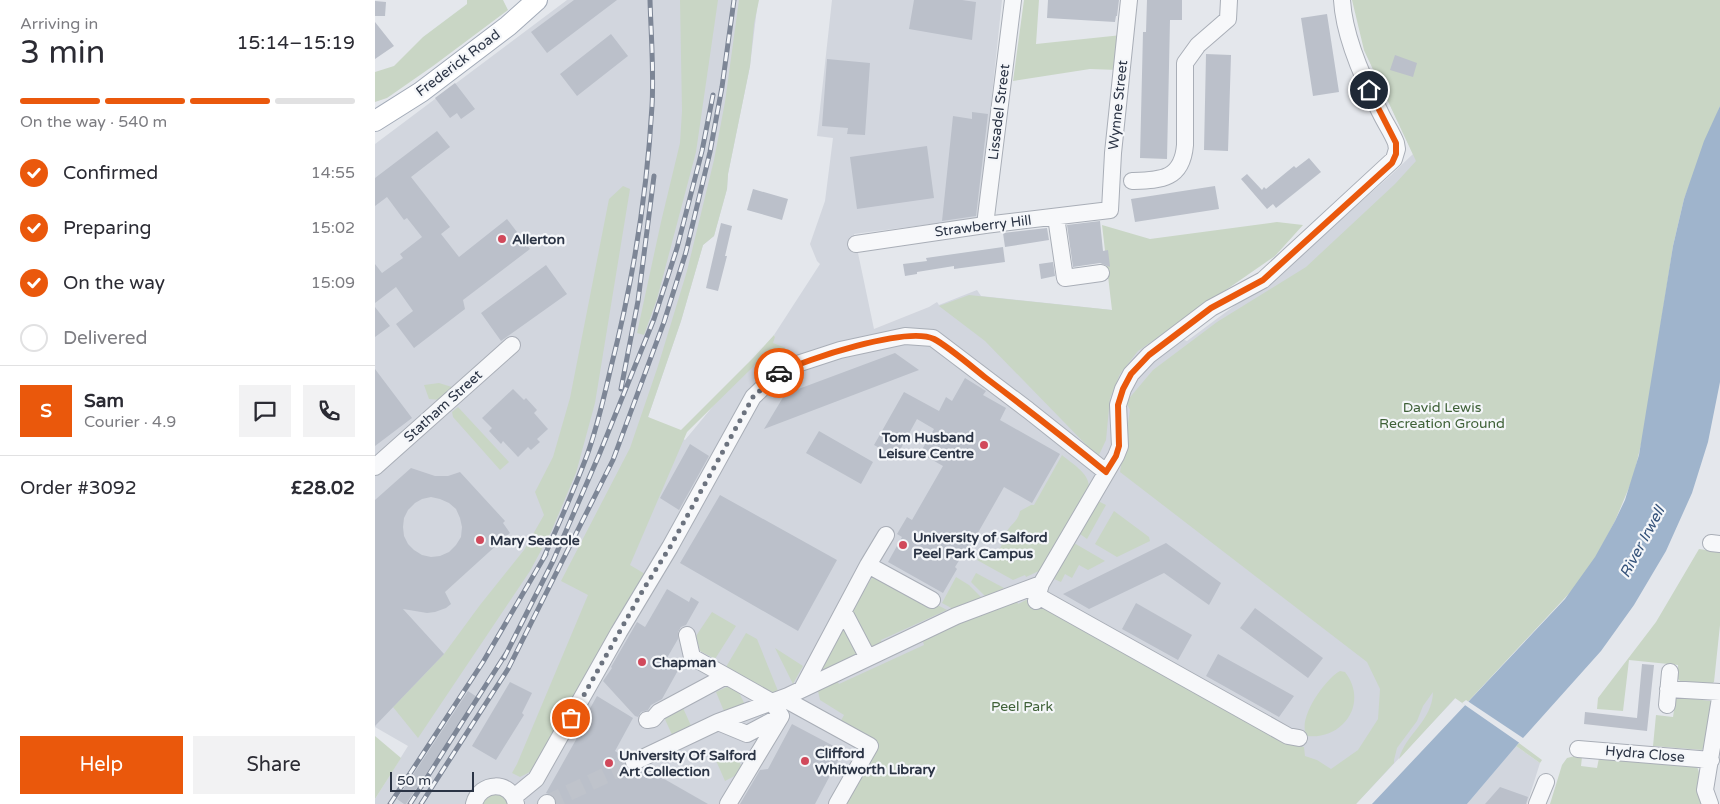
<!DOCTYPE html>
<html lang="en">
<head>
<meta charset="utf-8">
<style>
	body { margin:0; font-family:"Varela Round",sans-serif; background:#f2f2f3; color:#2b2b33; height:100vh; display:flex; flex-direction:column; font-size:19px; white-space:nowrap }
	* { box-sizing:border-box; margin:0 }
	p { font-size:16px; color:#7c7c81 }
	.icon { flex:none; width:28px; height:28px; fill:none; stroke:currentColor; stroke-width:2; stroke-linecap:round; stroke-linejoin:round }
	.map { position:relative; flex:1; overflow:hidden }
	.panel { display:flex; flex-direction:column; background:#fff; width:375px }
	.panel>* { flex:none }
	.scale { position:absolute; left:15px; bottom:12px; width:84px; box-sizing:border-box; padding-left:5px; border:2px solid #2b3445; border-top:0; font-size:14px; line-height:18px; white-space:nowrap; color:#2b3445; -webkit-text-stroke:4px #f4f6f9; paint-order:stroke }
	.pin { position:absolute; display:grid; place-items:center; width:42px; height:42px; color:#fff; margin:-21px; border:2px solid #fff; border-radius:50%; box-shadow:0 1px 5px #0007 }
	.courier { position:absolute; display:grid; place-items:center; width:50px; height:50px; margin:-25px; border:4px solid #ea580c; border-radius:50%; background:#fff; color:#222; box-shadow:0 1px 6px #0007 }
	.summary em { font-style:normal; font-weight:600 }
	.summary div { display:flex; flex-direction:column-reverse }
	.summary { display:flex; align-items:center; justify-content:space-between; height:85px; padding:0 20px }
	h1 { font-size:32px; font-weight:600; line-height:38px }
	.bar { display:grid; grid-template-columns:repeat(4,1fr); gap:8px 5px; align-content:center; height:60px; padding:0 20px }
	.bar i { height:6px; border-radius:4px; background:#e1e1e2 }
	.bar .active { background:#ea580c }
	.bar p { grid-column:span 4 }
	.line { display:flex; align-items:center; gap:12px; padding:0 20px; border-top:1px solid #e1e1e2 }
	.line div { flex:1 }
	.round { display:grid; place-items:center; flex:none; width:52px; height:52px; border-radius:0px; background:#f2f2f3 }
	ol { padding:0 20px; list-style:none }
	li { display:flex; align-items:center; gap:15px; height:55px }
	li p { margin-inline-start:auto }
	li .icon { padding:5px; border-radius:50%; background:#ea580c; color:#fff; stroke-width:4 }
	li:last-child { color:#7c7c81 }
	li i { width:28px; height:28px; border:2px solid #e1e1e2; border-radius:50% }
	.button { display:flex; gap:10px; margin-top:auto; padding:10px 20px }
	.button a { flex:1; height:58px; border-radius:0px; background:#ea580c; color:#fff; font-size:20px; font-weight:600; line-height:58px; text-align:center }
	.button a+a { background:#f2f2f3; color:#2b2b33 }
	main { display:flex; flex:1; min-height:0 }
	.map>svg:first-child { display:block }
</style>
</head>
<body>
<main>
<section class="panel">
<div class="summary"><div><h1>3 min</h1><p>Arriving in</p></div><em>15:14–15:19</em></div>
<div class="bar"><i class="active"></i><i class="active"></i><i class="active"></i><i></i><p>On the way · 540 m</p></div>
<ol>
<li><svg class="icon" aria-label="check" viewBox="0 0 24 24"><path d="M5 12l5 5 9-10"/></svg>Confirmed<p>14:55</p></li>
<li><svg class="icon" aria-label="check" viewBox="0 0 24 24"><path d="M5 12l5 5 9-10"/></svg>Preparing<p>15:02</p></li>
<li><svg class="icon" aria-label="check" viewBox="0 0 24 24"><path d="M5 12l5 5 9-10"/></svg>On the way<p>15:09</p></li>
<li><i></i>Delivered</li>
</ol>
<div class="line" style="height:90px"><b class="round" style="background:#ea580c;color:#fff">S</b><div><b>Sam</b><p>Courier · 4.9</p></div><a class="round"><svg class="icon" aria-label="chat" viewBox="0 0 24 24"><path d="M4 5h16v11H9l-5 4z"/></svg></a><a class="round"><svg class="icon" aria-label="phone" viewBox="0 0 24 24"><path d="M5 4h4l2 5-3 2q2 4 5 5l2-3 5 2v4C11 20 4 13 5 4z"/></svg></a></div>
<div class="line" style="height:65px"><div>Order #3092</div><b>£28.02</b></div>
<div class="button"><a>Help</a><a>Share</a></div>
</section>
<div class="map">
<svg width="1345" height="804" viewBox="0 0 1345 804">
	<rect width="100%" height="100%" fill="#e4e7ec"/>
	<path fill="#d2d6de" d="M192,0H383L375,66L353,174L352,189L339,236L328,245L306,321L273,417L310,440L339,405L400,337L399,335L445,264L442,261L435,244L450,201L458,138L442,136L457,0H627L604,218L479,234L499,329L554,307L562,302L564,305L602,290L606,296L737,310L812,341L914,265L1016,175L1038,154L989,50L1345,0L1106,671L981,804H0V799L33,746L0,727V144Z
		M1141,746L1165,763L1152,804H1092Z"/>
	<path fill="#c9d6c5" d="M92,0H128L133,10L58,66L12,98L0,102V72L19,66L48,37L92,4Z
		M305,0H343L321,152L282,299L269,335L262,333L286,222L305,143L307,111Z
		M364,0H384L379,24L375,66L353,174L352,189L339,236L328,245L306,321L273,417L306,430L379,357L399,335L400,337L398,343L411,348L383,362L312,432L255,565L270,574L164,764L153,773L145,777L137,773L142,764L213,595L186,581L255,448L283,366L312,271L339,160L350,102Z
		M649,0H664L661,44L747,35L743,70L715,69L638,81Z
		M977,0H1345V106L1309,199L1298,246L1269,432L1258,478L1240,521L1221,557L1201,586L1090,705L1080,698L1024,759C1031,733 1057,722 1058,692L1048,706L1042,721L1022,748L1019,760V763L981,804H466L498,745L463,726L469,715L445,700L443,691L462,681L464,684L549,645L547,638L581,622L610,614L641,599L643,604L655,598L910,741L929,747L930,756L942,760L956,769L983,750L1003,719L1005,689L992,662L745,472L755,410L751,402L778,370L842,322L931,267L1020,184L1041,161L989,50Z
		M248,186L255,189L220,403L201,473L176,532L155,571L43,738L18,707L69,654L105,605L149,550L169,515L160,492L178,457L195,398L234,199Z
		M902,222L928,225L900,256L763,351L745,374L735,398L731,440L723,457L610,341L564,306L594,295L737,310L727,225L775,239Z
		M64,383L80,388L66,400L54,399L49,385Z
		M83,407L134,462L125,470L78,417L77,412Z
		M687,455C697,464 713,472 714,486L668,569L651,577L650,575L638,580L602,560C608,554 614,556 621,552C629,547 627,538 632,531C637,523 643,521 645,511L656,505H659Z
		M723,501L731,505L712,539L705,534Z
		M739,511L774,537L775,541L742,557L720,544Z
		M699,543L730,561L713,570L704,565L697,578L690,574L686,582L679,579Z
		M1324,549L1345,552V625L1339,682L1335,685L1305,681L1302,678L1303,665L1254,660L1248,711L1222,709L1223,698L1281,622Z
		M501,573L572,610L506,640L507,643L493,649L475,614L499,574Z
		M601,573L629,588L611,597L596,582Z
		M581,577L594,585L607,598L580,610L567,603Z
		M337,612L361,626L340,659L325,651L321,636Z
		M471,622L486,652L443,676Z
		M371,633L382,639L403,691L396,694L351,667Z
		M400,648L428,666L418,684Z
		M965,671L970,672C994,703 968,740 932,736C921,720 950,679 965,671Z
		M358,684H360L371,707L351,716L341,692Z
		M1301,697L1336,701L1329,747L1327,750L1278,746L1281,715L1298,717Z
		M308,708L318,730L299,739L288,715Z
		M0,736L26,758L0,799Z
		M1144,743L1167,760L1165,763L1141,746Z
		M357,748L369,771L350,781L339,756Z
		M1200,756L1207,757L1206,766L1222,768L1224,758L1320,766L1322,767C1328,778 1319,790 1326,804H1175L1187,765L1192,758Z
		M115,793L128,795L133,804H106Z"/>
	<path fill="#9fb4cc" d="M1345,106V382L1333,442L1317,493L1291,551L1259,605L1226,651L1148,738L1092,804H997L1190,599L1220,557L1240,521L1250,500L1264,455L1298,246L1309,199L1329,141Z"/>
	<path fill="#e4e7ec" d="M1091,700L1148,738L1150,739L1146,744L1087,703Z"/>
	<path fill="#bbc0ca" fill-rule="evenodd" d="M199,0H242L172,53L156,32Z
		M539,0H587L601,2L597,40L534,29Z
		M673,0H744L742,16H741L740,22L672,18Z
		M772,0H807V20H795L792,159L765,158L768,32H771Z
		M0,1L11,2L10,16H0Z
		M952,14L964,92L938,96L926,18Z
		M0,22L19,46L0,59Z
		M236,34L253,56L202,96L185,74Z
		M831,54L856,55L853,151L829,150Z
		M1020,55L1042,63L1038,77L1015,70Z
		M452,59L495,63L490,135L472,134L473,128L447,126Z
		M80,83L100,109L86,119L82,113L75,118L60,98Z
		M597,112L613,114L601,216L567,221L578,116L597,119Z
		M62,131L75,147L36,177L75,227L66,234L84,257L132,219L155,249L88,300L90,309L39,348L21,324L38,311L21,287L0,303V264L7,273L28,258L25,254L47,237L32,218L29,220L12,197L0,206V178Z
		M552,146L559,198L482,209L475,157Z
		M934,158L946,172L901,208L898,204L892,209L866,179L872,174L887,190L889,187L891,189L919,166L921,168Z
		M840,186L844,209L760,222L756,199Z
		M378,189L413,199L407,220L372,210Z
		M725,221L728,251L733,250L735,267L725,263L698,267L692,225Z
		M346,223L357,226L350,256H352L343,291L331,288Z
		M672,228L674,240L630,247L628,233Z
		M628,247L630,262L579,269V266L542,272V274L530,276L528,264L552,261L551,258Z
		M678,262L680,276L666,279L664,264Z
		M171,265L192,294L126,341L106,313Z
		M0,307L15,326L0,337Z
		M520,353L544,370L389,429L410,394Z
		M0,369L37,418L0,446Z
		M590,378L611,391L608,395L631,408L625,420L685,454L657,503L629,487L592,552L590,551L580,567L582,569L568,593L513,562L527,537L522,534L532,517L537,520L568,466L545,453L559,429L542,419L521,457L499,445L529,392L564,411L571,397L577,401Z
		M138,389L149,400L151,398L162,410L159,413L173,429L162,439L165,442L156,450L153,447L143,457L128,441L126,444L114,431L117,428L107,418Z
		M444,431L498,462L486,484L431,453Z
		M315,444L334,456L304,510L285,498Z
		M36,468L60,476H73L85,472L130,521L128,523L135,533L70,592L76,604L71,608L60,612L52,613L28,609L69,654L0,726V500ZM56,497L65,499L74,503L81,509L85,518L87,527L86,537L81,545L74,552L65,556L56,557L47,555L39,550L33,544L29,536L28,527L29,518L33,510L40,503L47,499Z
		M345,495L462,560L423,631L305,563Z
		M791,543L846,583L834,605L789,573L714,609L688,594Z
		M292,589L314,602L316,597L324,602L311,625L306,627L303,632V639L292,658L306,665L287,699L276,705L273,710L266,712L263,717L260,716L228,681L237,668L236,667L262,622L270,627Z
		M761,603L817,635L803,660L747,629Z
		M880,608L948,658L933,678L865,628Z
		M843,654L919,696L904,717L831,676Z
		M1267,664L1279,665L1272,731L1209,724L1210,712L1262,718Z
		M135,682L157,693L147,713L149,715L121,760L97,746Z
		M93,691L102,697L31,804H29L22,799Z
		M222,696L258,718L240,751L250,757V766L253,770L259,772L270,768L333,804H182L179,796L171,793L212,720L209,719Z
		M417,724L468,751L440,804H365L385,770L393,769Z
		M1125,787L1153,797L1151,804H1110Z"/>
	<g fill="none" stroke-linecap="round" stroke-linejoin="round">
		<path stroke="#bfc3cb" stroke-width="16" stroke-dasharray="16 8" stroke-linecap="butt" d="M172,803L259,762"/>
		<g stroke="#a9aeb7" stroke-width="18">
			<path id="minor" d="M757,181C786,180 807,180 810,145V63L823,45L853,19L854,0
				M681,217L690,278L726,273
				M610,225L638,0
				M481,244L610,225L735,210L738,153L754,0
				M0,467L137,345
				M1336,543L1345,544
				M493,565L557,600
				M663,596L913,736L924,738
				M661,601L666,584L741,456L745,446L743,405L748,389L756,374L774,355L836,308L888,280L1019,159L1022,149L1021,143C1017,132 1010,123 1005,112C989,81 969,35 967,0
				M469,612L492,656
				M312,635L317,657L351,676
				M427,689L493,565L511,535
				M1293,689L1345,692
				M415,702L495,746L462,804
				M1292,705L1295,672
				M343,722L413,696L581,616L666,584
				M1203,749L1336,760
				M259,762L343,722L372,734L406,716L397,702L351,676L284,712L278,719L272,720
				M139,797L161,779L244,632L295,547L378,397L401,375L416,366L465,350L530,336L558,338L653,410L731,472
				M99,804C105,781 136,780 141,804
				M171,804L172,803
				M353,804L406,716
				M1162,804L1171,782
				M1335,804L1330,790L1345,698"/>
		</g>
		<g stroke="#a3abb8" stroke-width="22">
			<path id="major" d="M0,121L46,92L133,26L162,0"/>
		</g>
		<use href="#minor" stroke="#f7f8fa" stroke-width="16"/>
		<use href="#major" stroke="#fff" stroke-width="20"/>
		<g stroke="#7d8696" stroke-width="5">
			<path id="rail" d="M246,389L263,301L279,176
				M168,559C183,526 198,492 211,458C222,429 229,397 236,367C258,281 272,194 277,106C279,71 276,35 275,0
				M129,658L178,561L224,455L279,319L302,248L327,151L338,95
				M15,804L108,662L171,554
				M35,804L132,652
				M46,804L133,669L238,460L289,322L311,252L335,152L347,87L359,0"/>
		</g>
		<use href="#rail" stroke="#f4f6f9" stroke-width="3" stroke-dasharray="9" stroke-linecap="butt"/>
	</g>
	<g fill="none" stroke-linecap="round" stroke-linejoin="round">
		<path stroke="#6c737f" stroke-width="5" stroke-dasharray="0 9" d="M196,718L268,590L295,547L378,397L404,373"/>
		<path stroke="#ea580c" stroke-width="6" d="M404,373C431,359 532,326 559,339C574,347 597,367 611,378C652,409 692,440 731,472L741,456L744,446L743,405L748,389L756,374L774,355L836,308L888,280L1017,163L1021,154V143L994,90"/>
	</g>
	<g fill="#d1495b" stroke="#f4f6f9" stroke-width="2">
		<circle cx="127" cy="239" r="5"/>
		<circle cx="609" cy="445" r="5"/>
		<circle cx="105" cy="540" r="5"/>
		<circle cx="528" cy="545" r="5"/>
		<circle cx="267" cy="662" r="5"/>
		<circle cx="430" cy="761" r="5"/>
		<circle cx="234" cy="763" r="5"/>
	</g>
	<g text-anchor="middle" dominant-baseline="central" stroke-width="4.5" stroke-linejoin="round" paint-order="stroke">
		<g font-size="14" fill="#2b3445" stroke="#f4f6f9">
			<text transform="translate(83 63) rotate(-37)">Frederick Road</text>
			<text transform="translate(743 105) rotate(-84)">Wynne Street</text>
			<text transform="translate(624 112) rotate(-83)">Lissadel Street</text>
			<text transform="translate(608 226) rotate(-7)">Strawberry Hill</text>
			<text transform="translate(68 406) rotate(-42)">Statham Street</text>
			<text transform="translate(1270 754) rotate(5)">Hydra Close</text>
		</g>
		<g font-size="14" font-weight="bold" fill="#2b3445" stroke="#f4f6f9" text-anchor="start">
			<text x="137" y="239">Allerton</text>
			<text x="599" y="437" text-anchor="end">Tom Husband<tspan x="599" dy="16">Leisure Centre</tspan></text>
			<text x="538" y="537">University of Salford<tspan x="538" dy="16">Peel Park Campus</tspan></text>
			<text x="115" y="540">Mary Seacole</text>
			<text x="277" y="662">Chapman</text>
			<text x="440" y="753">Clifford<tspan x="440" dy="16">Whitworth Library</tspan></text>
			<text x="244" y="755">University Of Salford<tspan x="244" dy="16">Art Collection</tspan></text>
		</g>
		<g font-size="14" fill="#3f6138" stroke="#f4f6f9">
			<text x="1067" y="407">David Lewis<tspan x="1067" dy="16">Recreation Ground</tspan></text>
			<text x="647" y="706">Peel Park</text>
		</g>
		<g font-size="15" font-style="italic" fill="#34527a" stroke="#f4f6f9">
			<text transform="translate(1267 542) rotate(-62)">River Irwell</text>
		</g>
	</g>
</svg>
<div class="scale">50 m</div>
<div class="pin" style="left:196px;top:718px;background:#ea580c"><svg class="icon" aria-label="bag" viewBox="0 0 24 24"><path d="M5 8h14l-1 12H6zM9 8a3 3 0 0 1 6 0"/></svg></div>
<div class="pin" style="left:994px;top:90px;background:#1f2937"><svg class="icon" aria-label="home" viewBox="0 0 24 24"><path d="M3 11l9-7 9 7M6 9v11h12V9"/></svg></div>
<div class="courier" style="left:404px;top:373px"><svg class="icon" aria-label="car" viewBox="0 0 24 24"><path d="M5 17H2v-5l4-1 3-4h7l3 4 3 1v5h-3M9 17h6M6 11h13"/><circle cx="7" cy="17" r="2"/><circle cx="17" cy="17" r="2"/></svg></div>
</div>
</main>
</body>
</html>
